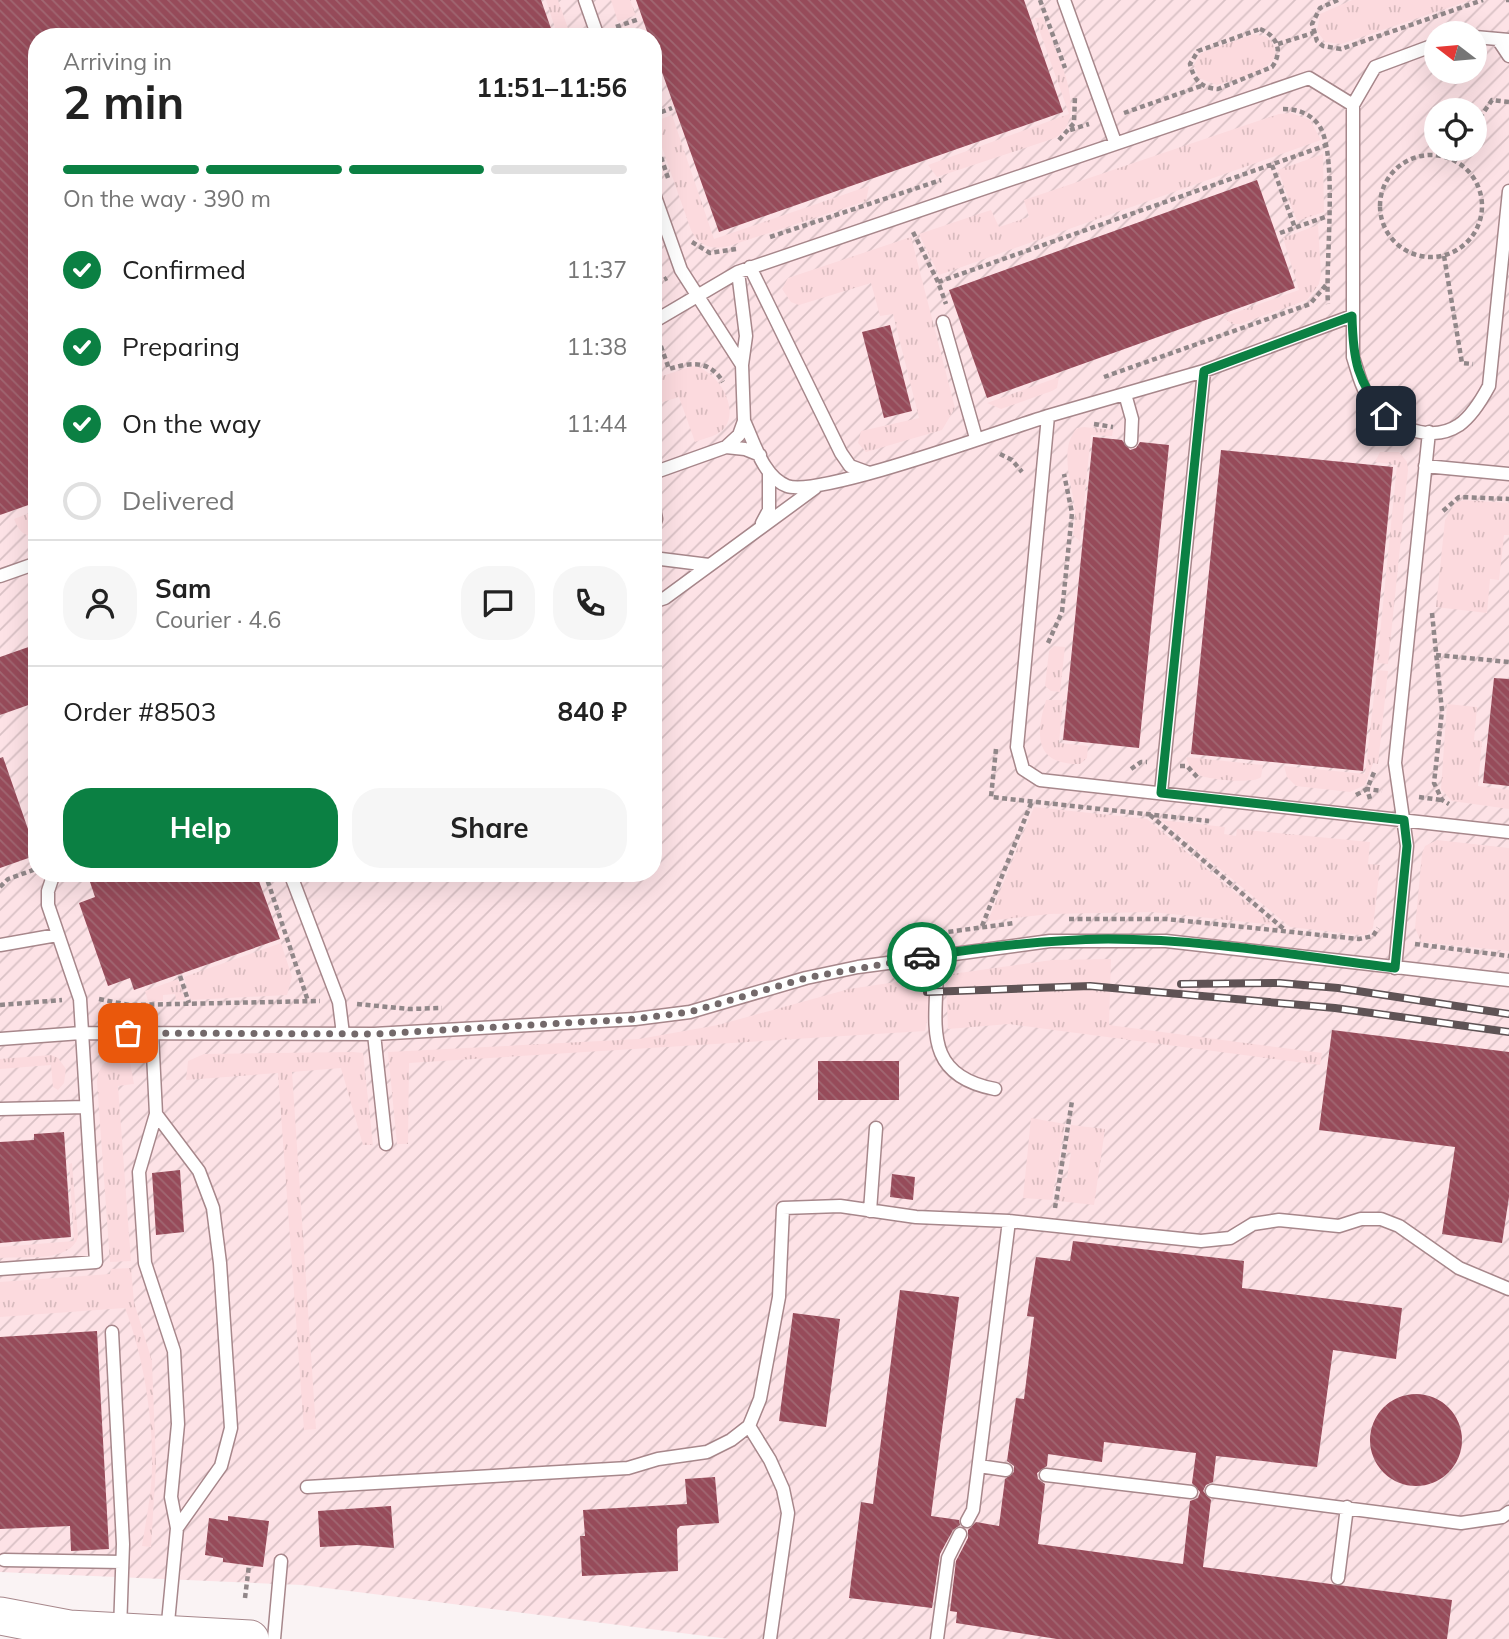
<!DOCTYPE html>
<html lang="en">
<head>
<meta charset="utf-8">
<style>
	body { margin:0; font-family:Mulish,sans-serif; background:#f6f6f6; color:#222; height:100vh; display:flex; flex-direction:column; font-size:26px; white-space:nowrap }
	* { box-sizing:border-box; margin:0 }
	p { font-size:23px; color:#767676 }
	.icon { flex:none; width:38px; height:38px; fill:none; stroke:currentColor; stroke-width:2; stroke-linecap:round; stroke-linejoin:round }
	.map { position:relative; flex:1; overflow:hidden }
	.side { position:absolute; left:28px; top:28px; width:634px; height:854px; display:flex; flex-direction:column; background:#fff; border-radius:28px; box-shadow:0 7px 28px #0002 }
	.side>* { flex:none }
	.needle { width:46px; rotate:286deg }
	.buttons { position:absolute; left:1424px; top:21px; display:grid; gap:14px }
	.buttons a { display:grid; place-items:center; width:63px; height:63px; border-radius:50%; background:#fff; box-shadow:0 7px 28px #0002; font-size:35px }
	.pin { position:absolute; display:grid; place-items:center; width:60px; height:60px; color:#fff; margin:-30px; border-radius:14px; box-shadow:0 4px 10px #0006 }
	.courier { position:absolute; display:grid; place-items:center; width:70px; height:70px; margin:-35px; border:5px solid #0b8043; border-radius:50%; background:#fff; color:#222; box-shadow:0 2px 9px #0007 }
	.head em { font-style:normal; font-weight:700 }
	.head div { display:flex; flex-direction:column-reverse }
	.head { display:flex; align-items:center; justify-content:space-between; height:119px; padding:0 35px }
	h1 { font-size:46px; font-weight:700; line-height:52px }
	.bar { display:grid; grid-template-columns:repeat(4,1fr); gap:10px 7px; align-content:center; height:84px; padding:0 35px }
	.bar i { height:9px; border-radius:5px; background:#e0e0e0 }
	.bar .on { background:#0b8043 }
	.bar p { grid-column:span 4 }
	.line { display:flex; align-items:center; gap:18px; padding:0 35px; border-top:2px solid #e0e0e0 }
	.line div { flex:1 }
	.round { display:grid; place-items:center; flex:none; width:74px; height:74px; border-radius:28px; background:#f6f6f6 }
	ol { padding:0 35px; list-style:none }
	li { display:flex; align-items:center; gap:21px; height:77px }
	li p { margin-inline-start:auto }
	li .icon { padding:7px; border-radius:50%; background:#0b8043; color:#fff; stroke-width:4 }
	li:last-child { color:#767676 }
	li i { width:38px; height:38px; border:4px solid #e0e0e0; border-radius:50% }
	.primary-button { display:flex; gap:14px; margin-top:auto; padding:14px 35px }
	.primary-button a { flex:1; height:80px; border-radius:28px; background:#0b8043; color:#fff; font-size:28px; font-weight:700; line-height:80px; text-align:center }
	.primary-button a+a { background:#f6f6f6; color:#222 }
	.map>svg:first-child { display:block }
</style>
</head>
<body>
<div class="map">
<svg width="1509" height="1639" viewBox="0 0 1509 1639">
	<defs>
		<pattern id="industrial-furrows" width="10" height="10" patternUnits="userSpaceOnUse" patternTransform="scale(1.75)"><rect width="10" height="10" fill="#fde2e6"/><path d="M-1 1l2-2M0 10L10 0M9 11l2-2" fill="none" stroke="#d9c1c5"/></pattern>
		<pattern id="grass-tufts" width="24" height="20" patternUnits="userSpaceOnUse" patternTransform="scale(1.75)"><rect width="24" height="20" fill="#fcdade"/><path d="M3 7l-1-3M5 7V3M7 7l1-3M15 17l-1-3M17 17v-4M19 17l1-3" fill="none" stroke="#d8bbbe"/></pattern>
		<pattern id="building-back-hatch" width="6" height="6" patternUnits="userSpaceOnUse" patternTransform="scale(1.75)"><rect width="6" height="6" fill="#974b5a"/><path d="M-1 5l2 2M0 0l6 6M5-1l2 2" fill="none" stroke="#a16772"/></pattern>
	</defs>
	<rect width="100%" height="100%" fill="#faf3f4"/>
	<path fill="url(#industrial-furrows)" fill-rule="evenodd" d="M0,0H1509V1639H729L302,1585L0,1572ZM1437,33H1475V72H1437ZM37,37H653V873H37ZM1437,110H1475V149H1437Z"/>
	<path fill="url(#grass-tufts)" d="M546,0H558L571,37H558Z
		M611,0H630L636,15L618,22Z
		M1352,0H1471L1341,44L1325,42L1317,31L1320,14Z
		M1043,17C1054,49 1092,116 1055,138L937,177L928,165L1069,114L1035,18Z
		M1254,34L1267,37C1297,67 1235,79 1217,85L1199,78L1194,65L1201,53Z
		M1291,113L1310,120L1321,140L939,275L919,234L991,210L999,227L1029,217L1024,200L1279,114Z
		M672,115L714,239L869,186L866,201L729,246C711,250 700,247 691,230L653,122Z
		M1323,154L1324,212L1297,221L1278,170Z
		M1318,225L1321,274L1319,284L1307,300L1240,324H1232L1223,317L1299,290L1283,238Z
		M911,237L955,408L942,430L866,452L858,443L861,431L919,418L893,314L880,316L871,283L799,305L791,302L782,289L788,278Z
		M693,366C716,369 740,407 725,427C719,436 705,438 695,442L679,397L653,405V379Z
		M1059,377L1057,388L1052,391L1001,409L987,403Z
		M1084,427L1113,430L1112,436L1091,435L1080,541L1073,535C1074,528 1076,520 1075,513C1074,487 1057,451 1077,428Z
		M1380,452H1399L1407,462L1408,470L1388,664L1377,663L1397,465L1375,462Z
		M1464,500L1509,503V535H1504L1499,580L1490,579L1487,613L1436,607L1445,520L1455,503Z
		M37,510V537C23,536 19,531 14,519Z
		M1054,646L1065,647L1060,692L1051,691L1045,686L1049,651Z
		M1377,670L1388,671L1378,764L1373,763L1365,785L1350,792L1296,786L1287,777L1284,766L1365,774Z
		M1046,700H1063L1059,743L1088,746L1087,758L1080,764C1035,765 1035,736 1046,700Z
		M1447,704L1477,707L1474,740L1482,741L1478,786L1509,790V809L1452,801L1441,789Z
		M1186,757L1263,765L1261,777C1254,784 1210,780 1199,775C1192,771 1188,765 1186,757Z
		M1034,807L1147,819L1274,925L1152,912L1050,914L988,921Z
		M1161,820L1225,827L1224,834L1236,836L1237,829L1370,842L1368,864L1380,865L1373,928L1366,935H1360L1290,927Z
		M1437,840L1509,848V951L1421,942L1415,928L1422,854L1425,846Z
		M281,943L292,977L287,995L191,1000L184,977Z
		M1111,959L1109,1025L1322,1053L1320,1065L1009,1024L948,1029L946,983L952,974L1052,960Z
		M923,978C936,990 928,1015 925,1031L409,1063L408,1144H397L388,1052L639,1039L718,1025L849,989Z
		M178,979L185,1000H176L175,994L163,995V1001H148L145,991Z
		M353,1052L363,1053L373,1145H363L341,1068L292,1072L316,1429L304,1430L278,1073L186,1080L188,1061L204,1054Z
		M51,1055L58,1058L66,1069L64,1083L58,1090L53,1087L51,1065L0,1069V1059Z
		M117,1057L130,1062L134,1084L118,1086L131,1261L110,1262L97,1082C98,1069 104,1059 117,1057Z
		M1031,1118L1065,1124L1052,1200L1023,1198Z
		M1071,1125L1105,1129L1094,1205L1059,1201L1063,1178H1067L1071,1153L1066,1152Z
		M72,1163L78,1237C70,1263 23,1256 0,1258V1247L74,1241L69,1164Z
		M131,1268L134,1302L152,1361L156,1466L151,1547L142,1546C146,1520 152,1492 152,1466C153,1416 143,1355 125,1308L0,1317V1282L110,1274L111,1269Z"/>
	<path fill="url(#building-back-hatch)" fill-rule="evenodd" d="M0,0H541L554,37H37V502L0,515Z
		M636,0H1024L1063,112L719,232L653,47V37H649Z
		M1257,180L1295,288L987,398L949,290Z
		M890,325L912,411L884,418L862,332Z
		M1093,437L1122,440L1130,450L1136,448L1140,442L1169,445L1139,748L1063,740Z
		M1221,450L1393,467L1363,771L1191,754Z
		M37,644V702L0,715V657Z
		M1494,678L1509,679V786L1483,783Z
		M3,757L37,855L0,868V758Z
		M87,873H256L280,939L134,990L130,978L108,986L79,903L95,897Z
		M1332,1030L1509,1052V1197L1502,1243L1442,1234L1455,1147L1319,1130Z
		M818,1061H899V1100H818Z
		M64,1132L71,1237L0,1243V1142L34,1140V1134Z
		M180,1170L184,1232L156,1235L152,1173Z
		M892,1174L915,1177L913,1200L890,1197Z
		M1073,1241L1244,1261L1242,1288L1402,1308L1396,1359L1333,1350L1317,1467L1216,1456L1213,1482L1206,1485L1203,1491L1211,1500L1203,1567L1452,1600L1447,1639H1057L956,1623L957,1612L950,1611L956,1561L968,1538V1530L976,1522L999,1526L1005,1479L1014,1472V1466L1007,1461L1016,1398L1024,1399L1034,1317L1027,1316L1036,1257L1070,1261ZM1104,1442L1196,1453L1192,1483L1200,1492L1198,1498L1190,1501L1183,1564L1038,1544L1045,1484L1038,1479L1037,1473L1047,1466L1048,1454L1102,1462Z
		M900,1290L959,1297L931,1516L959,1520L960,1525L953,1530L940,1554L932,1608L849,1598L861,1502L873,1504Z
		M793,1313L840,1319L826,1427L779,1421Z
		M97,1331L109,1549L71,1551L70,1526L0,1529V1337Z
		M1370 1440a46 46 0 1 1 92 0a46 46 0 1 1-92 0Z
		M715,1477L719,1523L680,1526L677,1529L678,1571L582,1576L580,1536H585L583,1510L687,1504L685,1479Z
		M391,1506L394,1548L357,1545L320,1547L318,1511Z
		M228,1516L269,1521L263,1567L223,1562V1558L205,1555L209,1518L228,1521Z"/>
	<g fill="none" stroke-linecap="round" stroke-linejoin="round">
		<g stroke="#a7878b" stroke-width="15">
			<path id="lane" d="M585,0L598,37
				M1064,0L1115,142
				M1475,37L1509,40
				M1499,41L1509,56
				M1437,44L1375,67L1353,105V357C1357,369 1360,383 1366,393C1384,423 1427,446 1459,425C1472,416 1482,399 1489,386L1509,191
				M653,191L681,270L742,365
				M750,267L841,453L850,466L869,473
				M1352,316L1204,371L1048,416L1017,747L1023,769L1040,780L1509,832
				M653,322L738,272L1309,78L1353,105
				M943,322L976,438
				M1125,394L1132,419L1131,441
				M744,421C754,442 763,477 787,486C817,498 1006,429 1048,416
				M726,447L745,449L760,455
				M1425,466L1509,474
				M653,473L726,447L739,435L744,421L742,365L746,336L738,272
				M653,503L656,519L653,527
				M762,523L769,510V473
				M653,558L709,565
				M0,576L37,563
				M653,602L665,598L815,488
				M1161,793L1204,371
				M290,873L339,1002L343,1034
				M0,945L57,935
				M937,954C939,1017 916,1074 995,1089
				M1395,968L1407,846L1395,763L1429,432
				M152,1033L156,1114L139,1172L145,1263L174,1351L178,1424L171,1497L177,1528L167,1633
				M374,1034L386,1144
				M0,1039L81,1033L374,1034L635,1019L690,1012L806,978L858,967L1050,941H1166L1509,980
				M0,1109L86,1107
				M156,1114L199,1171L213,1208L220,1263L231,1428L221,1466L177,1528
				M870,1211L876,1128
				M0,1269L96,1262L80,999L48,905V891L54,873
				M112,1332L123,1544L120,1630
				M749,1426L770,1460L783,1489L788,1513L770,1639
				M979,1466L1006,1470
				M1046,1475L1191,1492
				M307,1487L628,1468L658,1459L707,1452L731,1440L749,1426L760,1399L779,1297L783,1208L840,1206L916,1217L1009,1221L1201,1241L1230,1238L1253,1224L1279,1220L1339,1226L1361,1219H1381L1399,1226L1459,1268L1509,1289
				M1212,1491L1461,1523L1502,1517L1509,1512
				M967,1521L973,1510L1009,1221
				M4,1560L122,1562
				M1338,1578L1347,1507
				M274,1639L281,1561
				M937,1639L948,1558L960,1534"/>
		</g>
		<g stroke="#a7878b" stroke-width="39">
			<path id="primary" d="M0,1616L69,1629L250,1639"/>
		</g>
		<path stroke="#918789" stroke-width="4.5" stroke-dasharray="5 3.5" stroke-linecap="butt" d="M1040,0L1065,68
			M1338,0L1320,8L1312,24L1317,41L1323,46L1341,49L1483,0
			M1506,0H1509
			M616,27L639,19
			M1260,29C1278,36 1283,52 1272,67L1218,89C1201,88 1194,80 1190,64L1198,51Z
			M1278,44L1313,33
			M1283,109C1298,109 1312,114 1320,127C1338,157 1325,264 1328,304
			M1124,113L1201,86
			M653,115L672,108
			M1475,125L1492,100L1509,102
			M1070,130L1089,124
			M653,133L668,178
			M1059,140L1074,123L1075,96
			M1380 206a51 51 0 1 1 102 0a51 51 0 1 1-102 0Z
			M1453,160L1460,149
			M1272,165L1295,228
			M913,232L938,282L946,304
			M1280,233L1328,216
			M770,237L941,180
			M692,242L710,253L736,249
			M1444,256L1462,363L1473,364
			M938,282L1327,145
			M657,284L667,278
			M653,290L657,284L658,268
			M658,338L669,369C691,362 710,360 723,382
			M1104,377L1310,304L1326,285
			M1094,424L1113,427
			M1000,454L1012,460L1022,472
			M1443,511L1459,497L1509,499
			M1432,613L1442,711L1434,783L1442,800L1449,804
			M1048,643L1062,612L1072,513L1064,474
			M1436,655L1509,662
			M996,749L991,797L1209,821
			M1180,766H1187L1198,778
			M1131,769L1141,762H1147
			M1356,795L1367,789L1375,770
			M1419,797L1441,800
			M1370,799L1367,789L1382,791
			M1150,815L1285,930
			M265,873L308,1001
			M0,887L8,879L36,869
			M1069,919H1167L1359,939L1373,936L1378,928
			M982,926L1032,801
			M940,933L1015,923
			M1415,944L1509,956
			M180,976L189,1003
			M99,999L129,1005L320,1001
			M357,1004L409,1009L442,1008
			M0,1005L62,1000
			M1055,1208L1072,1101
			M245,1598L249,1565"/>
		<use href="#lane" stroke="#fff" stroke-width="12"/>
		<use href="#primary" stroke="#fff" stroke-width="37"/>
		<g stroke="#5f5355" stroke-width="8">
			<path id="rail" d="M1181,984L1280,983L1338,988L1509,1014
				M927,992L1090,986L1335,1008L1509,1032"/>
		</g>
		<use href="#rail" stroke="#fff" stroke-width="5" stroke-dasharray="16" stroke-linecap="butt"/>
	</g>
	<g fill="none" stroke-linecap="round" stroke-linejoin="round">
		<path stroke="#73696a" stroke-width="7" stroke-dasharray="0 12.6" d="M128,1033L374,1034L635,1019L690,1012L806,978L922,957"/>
		<path stroke="#0b8043" stroke-width="9" d="M922,957C983,947 1046,940 1108,939C1204,939 1300,956 1395,968L1407,846L1404,820L1161,793L1204,371L1352,316C1353,360 1357,382 1386,416"/>
	</g>
</svg>
<div class="buttons">
<a><svg class="needle" viewBox="-14 -14 28 28"><path d="M0-13l5 13h-10z" fill="#e53935"/><path d="M0 13l5-13h-10z" fill="#767676"/></svg></a>
<a><svg class="icon" aria-label="locate" viewBox="0 0 24 24"><circle cx="12" cy="12" r="6"/><path d="M12 2v4M12 18v4M2 12h4M18 12h4"/></svg></a>
</div>
<div class="pin" style="left:128px;top:1033px;background:#ea580c"><svg class="icon" aria-label="bag" viewBox="0 0 24 24"><path d="M5 8h14l-1 12H6zM9 8a3 3 0 0 1 6 0"/></svg></div>
<div class="pin" style="left:1386px;top:416px;background:#1f2937"><svg class="icon" aria-label="home" viewBox="0 0 24 24"><path d="M3 11l9-7 9 7M6 9v11h12V9"/></svg></div>
<div class="courier" style="left:922px;top:957px"><svg class="icon" aria-label="car" viewBox="0 0 24 24"><path d="M5 17H2v-5l4-1 3-4h7l3 4 3 1v5h-3M9 17h6M6 11h13"/><circle cx="7" cy="17" r="2"/><circle cx="17" cy="17" r="2"/></svg></div>
<section class="side">
<div class="head"><div><h1>2 min</h1><p>Arriving in</p></div><em>11:51–11:56</em></div>
<div class="bar"><i class="on"></i><i class="on"></i><i class="on"></i><i></i><p>On the way · 390 m</p></div>
<ol>
<li><svg class="icon" aria-label="check" viewBox="0 0 24 24"><path d="M5 12l5 5 9-10"/></svg>Confirmed<p>11:37</p></li>
<li><svg class="icon" aria-label="check" viewBox="0 0 24 24"><path d="M5 12l5 5 9-10"/></svg>Preparing<p>11:38</p></li>
<li><svg class="icon" aria-label="check" viewBox="0 0 24 24"><path d="M5 12l5 5 9-10"/></svg>On the way<p>11:44</p></li>
<li><i></i>Delivered</li>
</ol>
<div class="line" style="height:126px"><a class="round"><svg class="icon" aria-label="person" viewBox="0 0 24 24"><circle cx="12" cy="8" r="4"/><path d="M4 21q1-7 8-7t8 7"/></svg></a><div><b>Sam</b><p>Courier · 4.6</p></div><a class="round"><svg class="icon" aria-label="chat" viewBox="0 0 24 24"><path d="M4 5h16v11H9l-5 4z"/></svg></a><a class="round"><svg class="icon" aria-label="phone" viewBox="0 0 24 24"><path d="M5 4h4l2 5-3 2q2 4 5 5l2-3 5 2v4C11 20 4 13 5 4z"/></svg></a></div>
<div class="line" style="height:91px"><div>Order #8503</div><b>840 ₽</b></div>
<div class="primary-button"><a>Help</a><a>Share</a></div>
</section>
</div>
</body>
</html>
